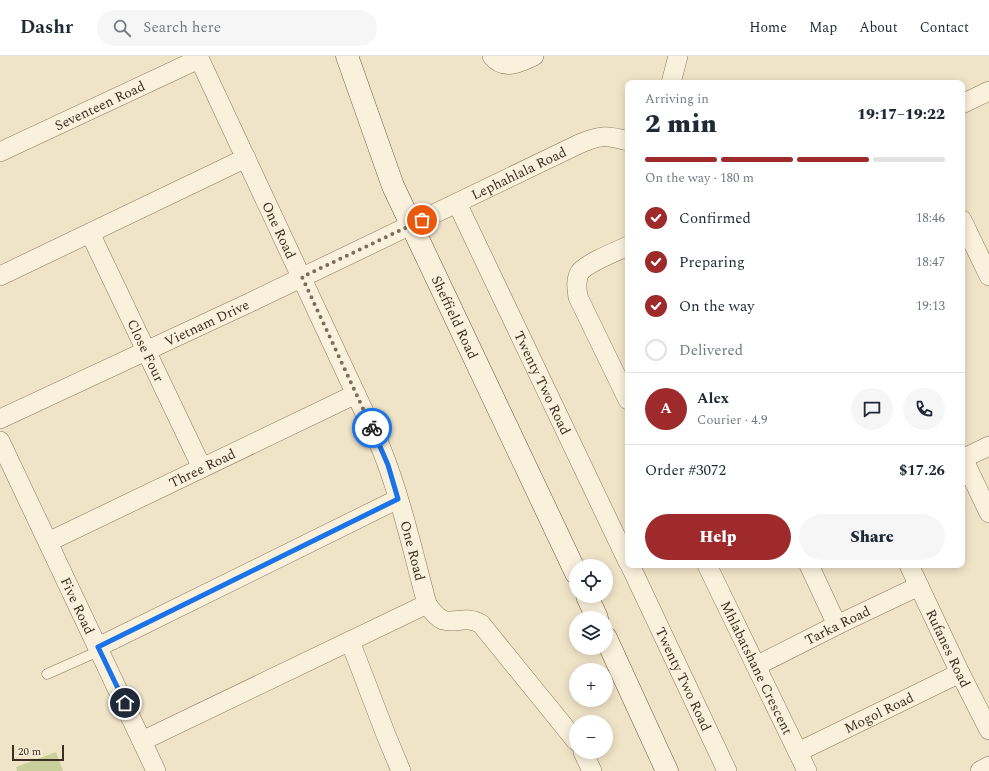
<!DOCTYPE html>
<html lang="en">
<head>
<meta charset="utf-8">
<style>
	body { margin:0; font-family:Spectral,serif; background:#f6f6f7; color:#1f2937; height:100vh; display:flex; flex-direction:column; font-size:15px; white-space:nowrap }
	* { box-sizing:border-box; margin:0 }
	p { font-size:13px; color:#747a83 }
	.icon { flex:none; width:22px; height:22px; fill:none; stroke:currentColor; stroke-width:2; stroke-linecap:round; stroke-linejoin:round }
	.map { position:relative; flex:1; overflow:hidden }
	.side { position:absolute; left:625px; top:24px; width:340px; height:488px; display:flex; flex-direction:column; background:#fff; border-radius:8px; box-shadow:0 2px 10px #0003 }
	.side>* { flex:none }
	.buttons { position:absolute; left:569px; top:503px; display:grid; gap:8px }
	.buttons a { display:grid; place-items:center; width:44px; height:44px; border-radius:50%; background:#fff; box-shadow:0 2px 10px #0003; font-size:20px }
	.scale { position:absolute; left:12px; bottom:10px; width:52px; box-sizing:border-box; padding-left:4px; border:2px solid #3d2e20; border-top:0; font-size:11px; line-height:14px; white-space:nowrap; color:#3d2e20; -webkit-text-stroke:3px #f7eed8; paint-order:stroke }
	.pin { position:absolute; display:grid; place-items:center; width:34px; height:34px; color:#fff; margin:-17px; border:2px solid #fff; border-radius:50%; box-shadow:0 1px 4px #0007 }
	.courier { position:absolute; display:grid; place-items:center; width:40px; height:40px; margin:-20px; border:3px solid #1a73e8; border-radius:50%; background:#fff; color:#222; box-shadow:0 1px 5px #0007 }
	.headline em { font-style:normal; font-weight:800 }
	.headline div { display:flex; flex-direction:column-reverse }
	.headline { display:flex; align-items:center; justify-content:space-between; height:68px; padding:0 20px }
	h1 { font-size:26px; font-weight:800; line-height:30px }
	.bar { display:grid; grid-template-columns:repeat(4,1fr); gap:6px 4px; align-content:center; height:48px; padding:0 20px }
	.bar i { height:5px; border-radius:3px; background:#e0e1e3 }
	.bar .on { background:#9e2a2b }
	.bar p { grid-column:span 4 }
	.line { display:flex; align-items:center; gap:10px; padding:0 20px; border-top:1px solid #e0e1e3 }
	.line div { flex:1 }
	.round { display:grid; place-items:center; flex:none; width:42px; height:42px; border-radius:21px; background:#f6f6f7 }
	ol { padding:0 20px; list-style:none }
	li { display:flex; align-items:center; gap:12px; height:44px }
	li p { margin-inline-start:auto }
	li .icon { padding:4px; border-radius:50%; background:#9e2a2b; color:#fff; stroke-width:4 }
	li:last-child { color:#747a83 }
	li i { width:22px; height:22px; border:2px solid #e0e1e3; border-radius:50% }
	.action { display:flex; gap:8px; margin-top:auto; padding:8px 20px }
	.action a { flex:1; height:46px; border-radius:24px; background:#9e2a2b; color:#fff; font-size:16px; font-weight:800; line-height:46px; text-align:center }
	.action a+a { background:#f6f6f7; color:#1f2937 }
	header { display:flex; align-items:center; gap:24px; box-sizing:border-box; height:56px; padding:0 20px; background:#fff; border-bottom:1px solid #e0e1e3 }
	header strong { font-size:19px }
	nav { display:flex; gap:22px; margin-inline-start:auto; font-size:14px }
	.search { width:280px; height:36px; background:#f6f6f7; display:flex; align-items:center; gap:10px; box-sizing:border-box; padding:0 14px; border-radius:22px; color:#747a83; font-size:15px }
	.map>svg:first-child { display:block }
</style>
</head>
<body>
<header>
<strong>Dashr</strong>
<div class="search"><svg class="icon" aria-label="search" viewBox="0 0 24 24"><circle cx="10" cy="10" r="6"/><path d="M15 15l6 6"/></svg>Search here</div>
<nav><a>Home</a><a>Map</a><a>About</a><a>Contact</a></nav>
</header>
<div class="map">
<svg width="989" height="715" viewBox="0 0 989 715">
	<rect width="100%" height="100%" fill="#f0e4c8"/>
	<path fill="#c9cf9b" d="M56,696L63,715H17L16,711Z"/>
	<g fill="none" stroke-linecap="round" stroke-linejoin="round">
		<g stroke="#8d765c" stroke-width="11">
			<path id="lane" d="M47,618L99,595"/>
		</g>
		<g stroke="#8d765c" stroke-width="20">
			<g id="street">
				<path id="s1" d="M198,0L381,392C401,442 413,496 427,548C431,554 436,561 443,564C456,568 466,559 481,568L576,685"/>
				<path d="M492,0C504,15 519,7 534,0"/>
				<path d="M671,27L678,0"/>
				<path d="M962,48L989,35"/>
				<path id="s2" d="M0,96L199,3"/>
				<path id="s3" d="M457,147L628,506"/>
				<path d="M962,164L989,220"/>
				<path id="s4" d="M90,177L202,412"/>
				<path d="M628,190C617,195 587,207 580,216C575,224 577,233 578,241L628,344"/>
				<path d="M0,220L246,102"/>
				<path id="s5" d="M0,363L251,246L579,88C600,79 606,79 628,85"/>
				<path id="s6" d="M0,385L156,715"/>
				<path d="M962,400L989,457"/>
				<path d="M962,403L989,390"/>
				<path id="s7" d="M48,486L356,338"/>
				<path id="s8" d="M630,509L727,715"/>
				<path id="s9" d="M707,509L807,715"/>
				<path d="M809,509L837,569"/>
				<path id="s10" d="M909,509L960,617L989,674"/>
				<path d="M350,585L386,679L401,715"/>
				<path d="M98,591L398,443"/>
				<path id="s11" d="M756,610L837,569L919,530"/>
				<path d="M142,685L427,548"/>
				<path d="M583,696L592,715"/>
				<path id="s12" d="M798,696L960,617"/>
				<path d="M980,715L989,710"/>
			</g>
		</g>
		<g stroke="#6f573f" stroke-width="23">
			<g id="secondary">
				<path id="s13" d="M347,0L393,130L576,517"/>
				<path d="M587,540L597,562"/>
				<path d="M606,582L667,715"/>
			</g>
		</g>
		<use href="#lane" stroke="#faf1dc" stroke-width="10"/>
		<use href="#street" stroke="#faf1dc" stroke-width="19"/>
		<use href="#secondary" stroke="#faf1dc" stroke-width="22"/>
	</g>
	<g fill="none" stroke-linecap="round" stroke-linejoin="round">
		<path stroke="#7c6e5b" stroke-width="4" stroke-dasharray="0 7.2" d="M372,372L302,221L422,164"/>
		<path stroke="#1a73e8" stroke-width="5" d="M125,647L98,591L398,443L388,409L372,372"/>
	</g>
	<g text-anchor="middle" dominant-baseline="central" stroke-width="3" stroke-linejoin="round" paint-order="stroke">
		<g font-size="14" fill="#3d2e20" stroke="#f7eed8">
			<text stroke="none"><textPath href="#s2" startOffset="110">Seventeen Road</textPath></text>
			<text stroke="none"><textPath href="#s5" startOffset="574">Lephahlala Road</textPath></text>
			<text stroke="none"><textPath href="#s1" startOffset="192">One Road</textPath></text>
			<text stroke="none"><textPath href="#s13" startOffset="283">Sheffield Road</textPath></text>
			<text stroke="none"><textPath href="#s5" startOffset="228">Vietnam Drive</textPath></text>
			<text stroke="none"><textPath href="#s4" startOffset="130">Close Four</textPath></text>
			<text stroke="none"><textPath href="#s3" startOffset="199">Twenty Two Road</textPath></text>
			<text stroke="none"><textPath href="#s7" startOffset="171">Three Road</textPath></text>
			<text stroke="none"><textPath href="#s1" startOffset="540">One Road</textPath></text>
			<text stroke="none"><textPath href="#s6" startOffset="182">Five Road</textPath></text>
			<text stroke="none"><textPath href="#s11" startOffset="91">Tarka Road</textPath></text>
			<text stroke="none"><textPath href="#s10" startOffset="92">Rufanes Road</textPath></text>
			<text stroke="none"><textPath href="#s9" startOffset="114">Mhlabatshane Crescent</textPath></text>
			<text stroke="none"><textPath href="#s8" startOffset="126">Twenty Two Road</textPath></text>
			<text stroke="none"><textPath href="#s12" startOffset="90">Mogol Road</textPath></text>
		</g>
	</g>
</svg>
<div class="buttons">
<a><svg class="icon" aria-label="locate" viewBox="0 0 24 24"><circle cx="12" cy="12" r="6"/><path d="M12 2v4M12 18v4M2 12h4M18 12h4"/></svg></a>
<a><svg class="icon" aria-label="layers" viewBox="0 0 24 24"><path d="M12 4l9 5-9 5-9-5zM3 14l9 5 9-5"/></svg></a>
<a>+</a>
<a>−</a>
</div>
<div class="scale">20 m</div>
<div class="pin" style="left:422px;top:164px;background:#ea580c"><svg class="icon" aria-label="bag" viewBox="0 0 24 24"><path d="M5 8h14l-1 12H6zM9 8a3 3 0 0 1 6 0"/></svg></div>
<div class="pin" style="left:125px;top:647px;background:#1f2937"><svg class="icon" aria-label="home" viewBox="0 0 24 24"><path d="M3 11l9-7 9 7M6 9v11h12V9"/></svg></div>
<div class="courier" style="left:372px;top:372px"><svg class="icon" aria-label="bike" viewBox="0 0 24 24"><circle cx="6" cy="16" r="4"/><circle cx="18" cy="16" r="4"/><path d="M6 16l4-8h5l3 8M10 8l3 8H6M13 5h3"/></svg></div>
<section class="side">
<div class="headline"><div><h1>2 min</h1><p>Arriving in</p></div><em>19:17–19:22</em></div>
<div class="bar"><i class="on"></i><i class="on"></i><i class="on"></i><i></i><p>On the way · 180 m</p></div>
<ol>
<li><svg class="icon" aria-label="check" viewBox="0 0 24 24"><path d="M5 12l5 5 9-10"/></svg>Confirmed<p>18:46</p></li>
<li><svg class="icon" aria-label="check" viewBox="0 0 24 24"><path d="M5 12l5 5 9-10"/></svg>Preparing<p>18:47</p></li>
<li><svg class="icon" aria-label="check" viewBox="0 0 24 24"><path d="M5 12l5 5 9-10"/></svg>On the way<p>19:13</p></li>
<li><i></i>Delivered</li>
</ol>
<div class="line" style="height:72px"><b class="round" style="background:#9e2a2b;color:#fff">A</b><div><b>Alex</b><p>Courier · 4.9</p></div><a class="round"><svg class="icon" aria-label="chat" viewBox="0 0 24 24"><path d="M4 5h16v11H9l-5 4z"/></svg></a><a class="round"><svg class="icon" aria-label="phone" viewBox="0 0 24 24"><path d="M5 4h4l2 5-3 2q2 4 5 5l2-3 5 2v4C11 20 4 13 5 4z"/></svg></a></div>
<div class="line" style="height:52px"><div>Order #3072</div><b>$17.26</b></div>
<div class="action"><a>Help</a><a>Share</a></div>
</section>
</div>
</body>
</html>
